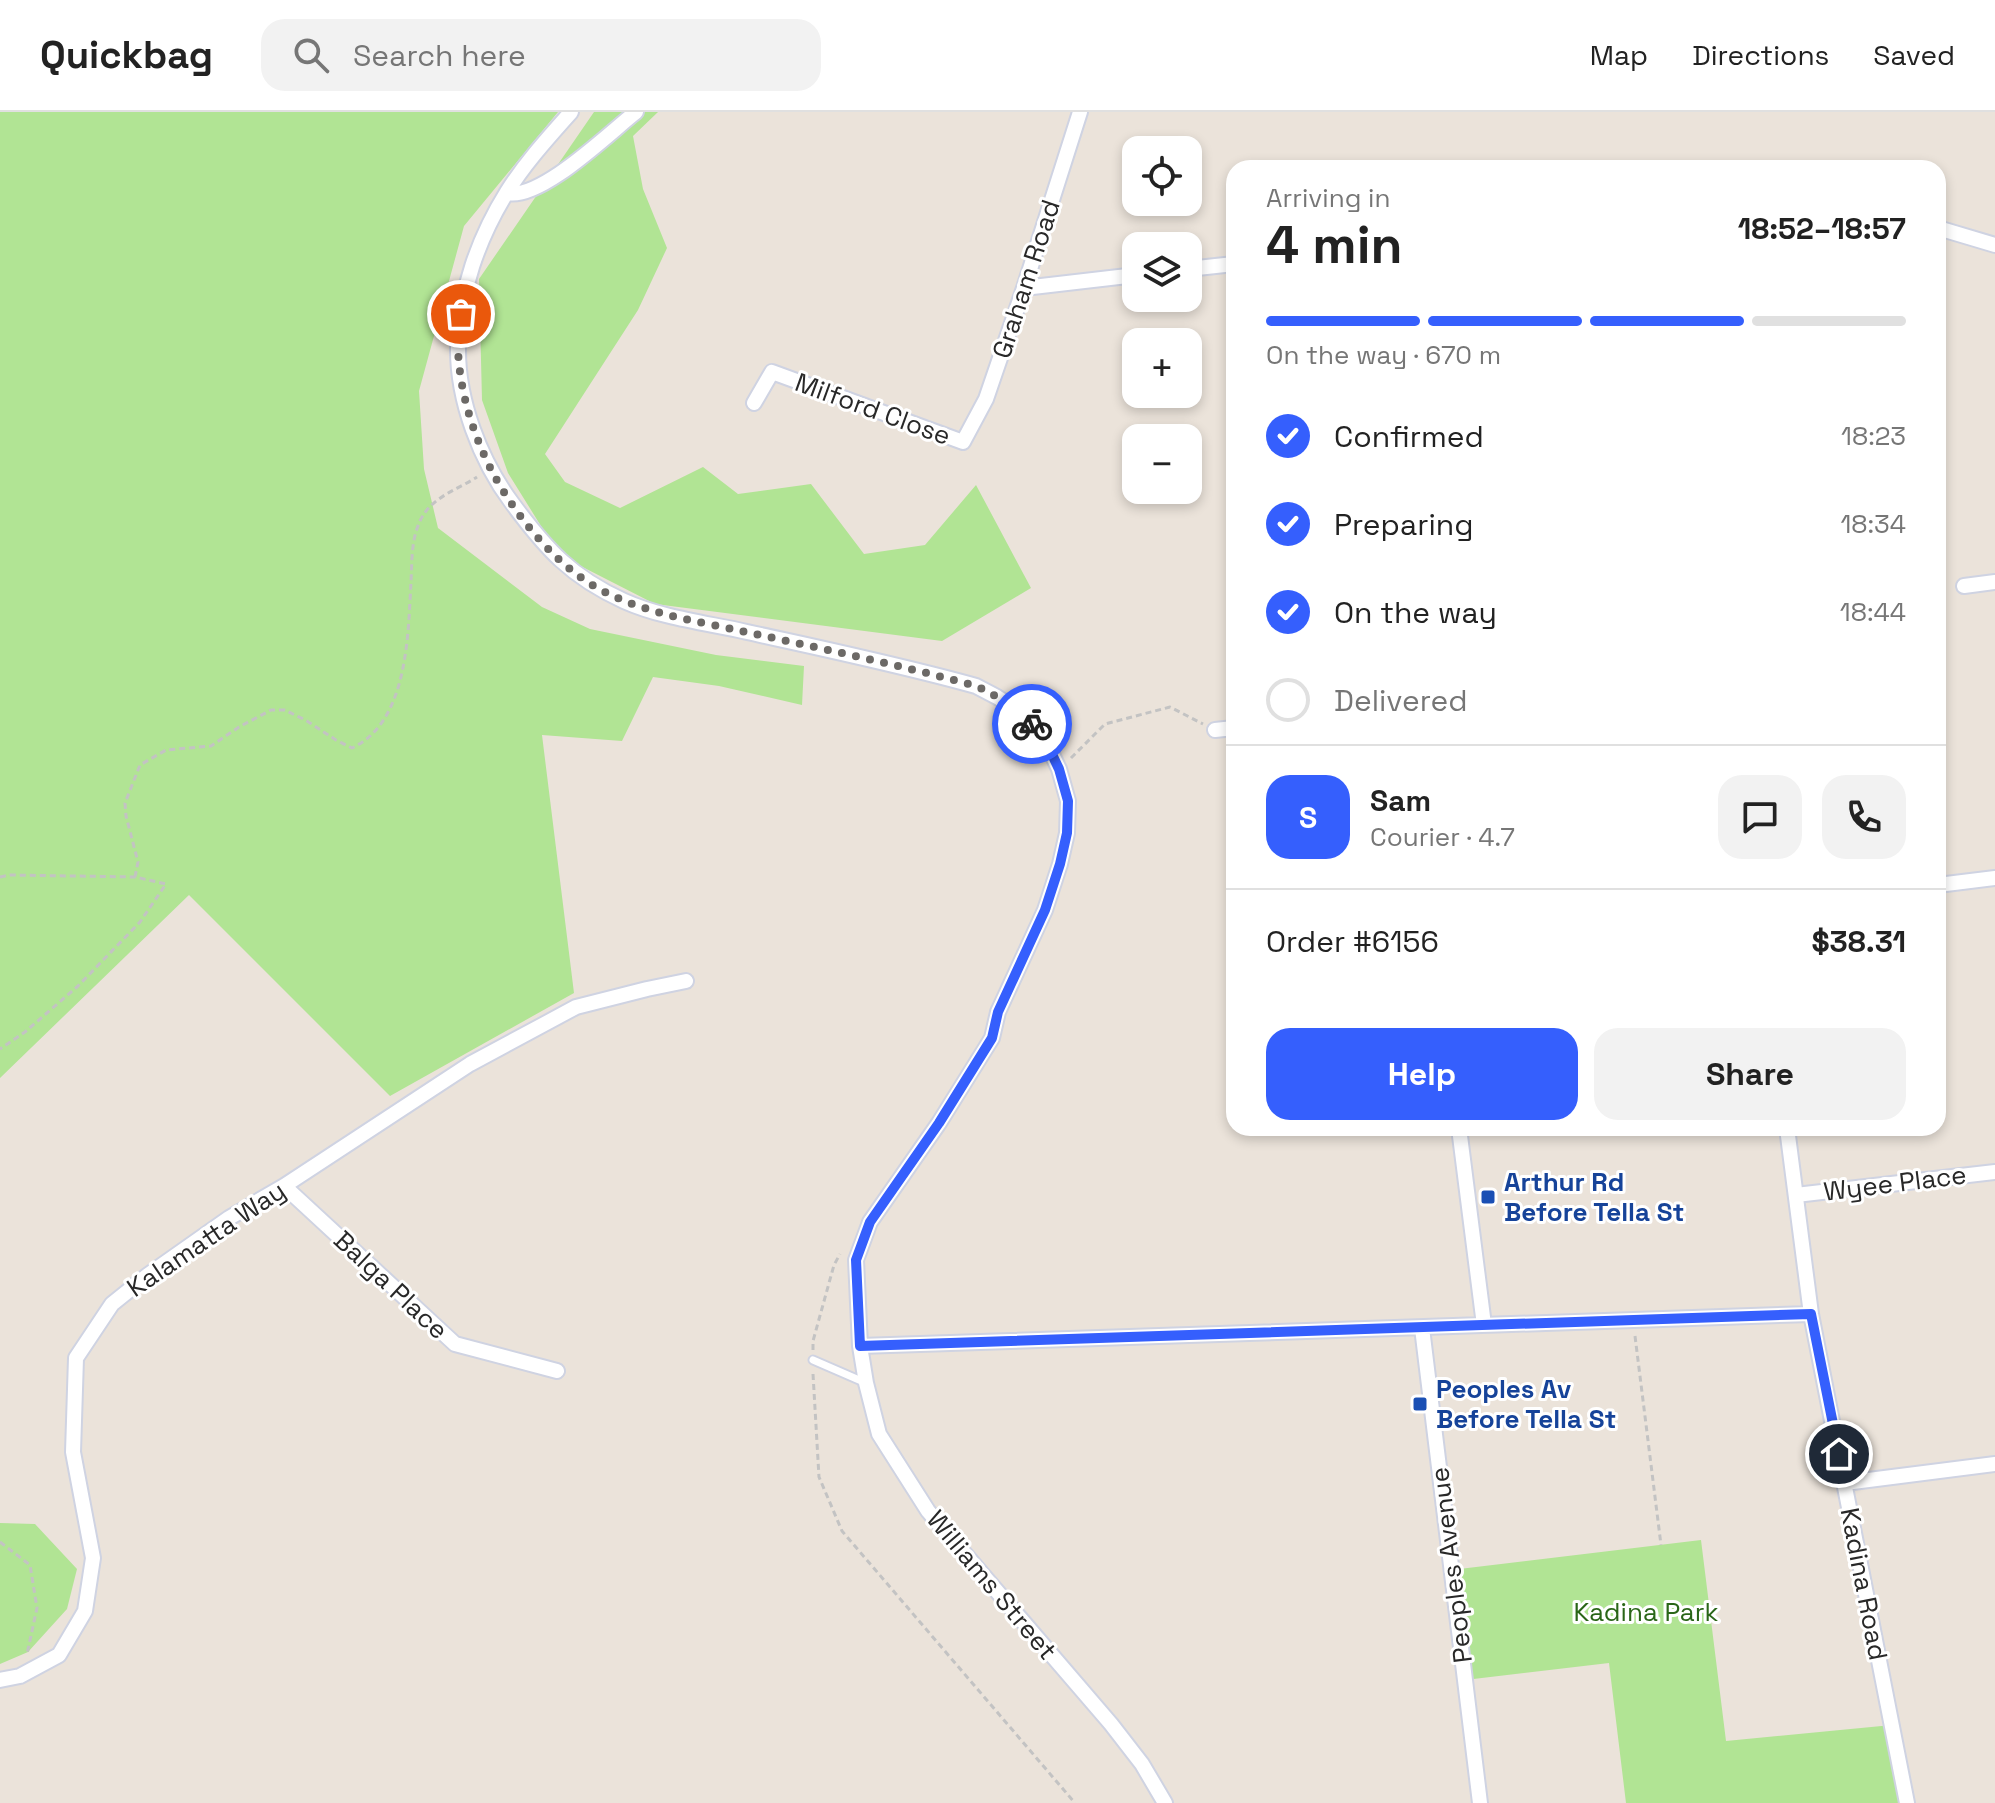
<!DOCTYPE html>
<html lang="en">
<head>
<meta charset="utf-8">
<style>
	body { margin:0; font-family:"Space Grotesk",sans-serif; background:#f2f2f2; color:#222; height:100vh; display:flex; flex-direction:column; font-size:30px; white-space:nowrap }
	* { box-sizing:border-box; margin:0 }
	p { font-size:26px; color:#767676 }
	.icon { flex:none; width:44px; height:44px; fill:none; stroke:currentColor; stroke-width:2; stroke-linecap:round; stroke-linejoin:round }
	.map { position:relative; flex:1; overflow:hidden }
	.details { position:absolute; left:1226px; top:48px; width:720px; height:976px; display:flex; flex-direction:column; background:#fff; border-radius:24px; box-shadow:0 4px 12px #0003 }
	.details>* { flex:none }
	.fabs { position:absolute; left:1122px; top:24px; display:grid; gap:16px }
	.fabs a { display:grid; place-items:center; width:80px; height:80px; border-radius:16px; background:#fff; box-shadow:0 4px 12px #0003; font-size:40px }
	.pin { position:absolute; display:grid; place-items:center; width:68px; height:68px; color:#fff; margin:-34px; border:4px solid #fff; border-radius:50%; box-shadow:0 2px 8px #0007 }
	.courier { position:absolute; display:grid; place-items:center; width:80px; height:80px; margin:-40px; border:6px solid #355ffd; border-radius:50%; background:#fff; color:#222; box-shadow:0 2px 10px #0007 }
	.summary em { font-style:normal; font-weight:700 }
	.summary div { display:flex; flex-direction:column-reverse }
	.summary { display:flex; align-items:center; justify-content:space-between; height:136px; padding:0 40px }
	h1 { font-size:52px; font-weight:700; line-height:60px }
	.bar { display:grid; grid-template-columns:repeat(4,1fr); gap:12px 8px; align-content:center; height:96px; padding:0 40px }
	.bar i { height:10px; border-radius:6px; background:#e0e0e0 }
	.bar .current { background:#355ffd }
	.bar p { grid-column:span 4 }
	.line { display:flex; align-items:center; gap:20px; padding:0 40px; border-top:2px solid #e0e0e0 }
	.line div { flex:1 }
	.round { display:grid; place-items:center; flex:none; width:84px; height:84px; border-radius:24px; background:#f2f2f2 }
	ol { padding:0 40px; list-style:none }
	li { display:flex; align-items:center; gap:24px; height:88px }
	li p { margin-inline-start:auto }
	li .icon { padding:8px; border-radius:50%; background:#355ffd; color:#fff; stroke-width:4 }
	li:last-child { color:#767676 }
	li i { width:44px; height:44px; border:4px solid #e0e0e0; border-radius:50% }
	.cta { display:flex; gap:16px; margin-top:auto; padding:16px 40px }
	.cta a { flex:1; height:92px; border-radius:24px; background:#355ffd; color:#fff; font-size:32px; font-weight:700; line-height:92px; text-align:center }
	.cta a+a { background:#f2f2f2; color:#222 }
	header { display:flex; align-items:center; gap:48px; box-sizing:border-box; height:112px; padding:0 40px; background:#fff; border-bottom:2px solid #e0e0e0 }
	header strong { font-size:38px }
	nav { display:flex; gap:44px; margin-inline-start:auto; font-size:28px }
	.search { width:560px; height:72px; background:#f2f2f2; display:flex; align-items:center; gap:20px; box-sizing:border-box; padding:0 28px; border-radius:24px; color:#767676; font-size:30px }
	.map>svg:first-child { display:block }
</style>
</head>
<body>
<header>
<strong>Quickbag</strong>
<div class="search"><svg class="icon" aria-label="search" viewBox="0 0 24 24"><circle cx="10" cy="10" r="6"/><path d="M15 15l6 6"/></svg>Search here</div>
<nav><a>Map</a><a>Directions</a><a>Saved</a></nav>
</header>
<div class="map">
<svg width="1995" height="1691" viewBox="0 0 1995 1691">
	<rect width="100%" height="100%" fill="#ebe3da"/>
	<path fill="#b1e494" d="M0,0H558L464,114L419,279L424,357L438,416L542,495L590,517L716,543L804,554L802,593L719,574L653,565L622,629L542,623L574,881L390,984L189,783L0,966Z
		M594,0H658L633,24L643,77L667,136L638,198L545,342L565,370L620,396L703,355L738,382L811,372L864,442L925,433L976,373L1031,476L942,529L655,492L559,443L508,361L482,288L479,167Z
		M0,1411L35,1412L77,1457L67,1497L28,1540L0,1552Z
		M1701,1428L1726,1629L1892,1613L1907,1691H1626L1609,1551L1465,1568L1451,1458Z"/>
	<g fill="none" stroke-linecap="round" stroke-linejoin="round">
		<g stroke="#cfd3e2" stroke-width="11">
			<path id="service" d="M813,1248L866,1271"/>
		</g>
		<g stroke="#cfd3e2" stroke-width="18">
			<path id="minor" d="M571,0C548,26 525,51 507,80C479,125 459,180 458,234C457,288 480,348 512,391C546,437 571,465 624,489C662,506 707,511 747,520C824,537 901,553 976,574L997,585L1020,600L1036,616L1048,634L1059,657L1068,689L1067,721L1060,752L1045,798L998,900L992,926L939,1011L870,1110L856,1148L860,1234L866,1271L879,1322L928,1399L1111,1612L1142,1652L1165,1691
				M507,81C540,89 609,21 636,0
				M1938,116L1995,133
				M1188,157L1234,152
				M1024,176L1136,163
				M754,291L772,260L963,330L986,287L1024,176L1080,0
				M1964,474L1995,470
				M1215,618L1234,616
				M1938,773L1995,766
				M1459,1016L1484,1213
				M1787,1016L1811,1202L1907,1691
				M284,1074L455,1232L557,1259
				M1796,1083L1995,1060
				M1422,1216L1480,1691
				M860,1234L1811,1202
				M1845,1371L1995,1352
				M0,1568L20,1564L59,1543L85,1499L93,1446L73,1340L76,1246L112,1192L148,1163L229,1106L284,1074L470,952L576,895L647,877L686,869"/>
		</g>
		<path stroke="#c3c3c3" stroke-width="3" stroke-dasharray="6 4" stroke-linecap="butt" d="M1071,646L1105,612L1170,595L1203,612
			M0,765L10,763L135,765L166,772L140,810L78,874L25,920L0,937
			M135,765L138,750L126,704L125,691L140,653L166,638L211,634L239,615L271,598H285L307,609L336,628L352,636C408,610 408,523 411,470C412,450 411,428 420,409C431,385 457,378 477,365
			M1635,1224L1661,1433
			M813,1238V1229L834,1153L840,1142
			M813,1262L819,1365L842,1419L1075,1691
			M0,1430L30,1453L37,1496L27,1542"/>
		<use href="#service" stroke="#fff" stroke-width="7"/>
		<use href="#minor" stroke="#fff" stroke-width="14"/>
	</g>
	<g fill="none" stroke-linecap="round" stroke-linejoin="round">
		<path stroke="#6c6966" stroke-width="8" stroke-dasharray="0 14.4" d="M461,202C460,214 457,226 458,238C460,282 474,326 495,365C517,404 548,443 586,469C633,500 692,508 746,520C823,537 900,553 976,574C997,584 1015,595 1032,612"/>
		<path stroke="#355ffd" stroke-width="10" d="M1032,612L1048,634L1059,657L1068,689L1067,721L1060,752L1045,798L998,900L992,926L939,1011L870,1110L856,1148L860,1234L1811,1202L1839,1342"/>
	</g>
	<g fill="#1a4fb4" stroke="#fff" stroke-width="3">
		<rect x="1480" y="1077" width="16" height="16" rx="4"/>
		<rect x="1412" y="1284" width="16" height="16" rx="4"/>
	</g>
	<g text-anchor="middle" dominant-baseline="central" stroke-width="6" stroke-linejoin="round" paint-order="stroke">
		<g font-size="26" fill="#282828" stroke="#fff">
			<text transform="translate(1026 167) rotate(-72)">Graham Road</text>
			<text transform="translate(873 297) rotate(20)">Milford Close</text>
			<text transform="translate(1895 1071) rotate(-7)">Wyee Place</text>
			<text transform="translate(206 1127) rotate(-34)">Kalamatta Way</text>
			<text transform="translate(391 1173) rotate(43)">Balga Place</text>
			<text transform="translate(1451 1453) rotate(-97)">Peoples Avenue</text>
			<text transform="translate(1864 1472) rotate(79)">Kadina Road</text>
			<text transform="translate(992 1473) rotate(50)">Williams Street</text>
		</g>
		<g font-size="26" font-weight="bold" fill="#164399" stroke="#fff" text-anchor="start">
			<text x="1504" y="1070">Arthur Rd<tspan x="1504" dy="30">Before Tella St</tspan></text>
			<text x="1436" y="1277">Peoples Av<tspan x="1436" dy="30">Before Tella St</tspan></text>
		</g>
		<g font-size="26" fill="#2a6618" stroke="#fff">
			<text x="1646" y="1500">Kadina Park</text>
		</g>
	</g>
</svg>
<div class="fabs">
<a><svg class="icon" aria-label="locate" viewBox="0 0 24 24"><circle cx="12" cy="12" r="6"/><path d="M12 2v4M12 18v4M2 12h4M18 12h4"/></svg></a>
<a><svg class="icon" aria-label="layers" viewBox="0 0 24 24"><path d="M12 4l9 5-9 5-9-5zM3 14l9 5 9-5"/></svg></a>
<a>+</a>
<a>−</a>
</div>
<div class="pin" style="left:461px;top:202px;background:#ea580c"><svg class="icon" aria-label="bag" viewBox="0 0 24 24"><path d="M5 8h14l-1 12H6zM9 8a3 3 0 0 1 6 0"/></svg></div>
<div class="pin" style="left:1839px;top:1342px;background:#1f2937"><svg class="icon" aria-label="home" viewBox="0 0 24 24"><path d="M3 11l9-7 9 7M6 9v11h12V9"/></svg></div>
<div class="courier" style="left:1032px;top:612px"><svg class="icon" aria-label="bike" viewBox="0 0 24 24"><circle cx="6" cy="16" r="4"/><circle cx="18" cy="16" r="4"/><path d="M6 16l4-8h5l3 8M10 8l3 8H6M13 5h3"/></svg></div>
<section class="details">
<div class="summary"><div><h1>4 min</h1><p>Arriving in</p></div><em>18:52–18:57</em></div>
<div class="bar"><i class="current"></i><i class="current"></i><i class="current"></i><i></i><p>On the way · 670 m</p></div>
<ol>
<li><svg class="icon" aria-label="check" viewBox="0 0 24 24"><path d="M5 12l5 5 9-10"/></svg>Confirmed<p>18:23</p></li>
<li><svg class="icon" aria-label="check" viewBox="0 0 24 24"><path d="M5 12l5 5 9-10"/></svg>Preparing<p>18:34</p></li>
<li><svg class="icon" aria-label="check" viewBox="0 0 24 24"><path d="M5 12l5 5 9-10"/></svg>On the way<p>18:44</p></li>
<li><i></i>Delivered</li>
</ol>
<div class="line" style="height:144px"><b class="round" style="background:#355ffd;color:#fff">S</b><div><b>Sam</b><p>Courier · 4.7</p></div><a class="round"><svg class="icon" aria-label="chat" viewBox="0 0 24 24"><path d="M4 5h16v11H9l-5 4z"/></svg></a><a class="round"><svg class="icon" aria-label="phone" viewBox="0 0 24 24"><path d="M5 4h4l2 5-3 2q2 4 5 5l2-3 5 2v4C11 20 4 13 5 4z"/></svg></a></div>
<div class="line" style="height:104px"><div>Order #6156</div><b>$38.31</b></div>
<div class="cta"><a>Help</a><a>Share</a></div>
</section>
</div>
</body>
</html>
